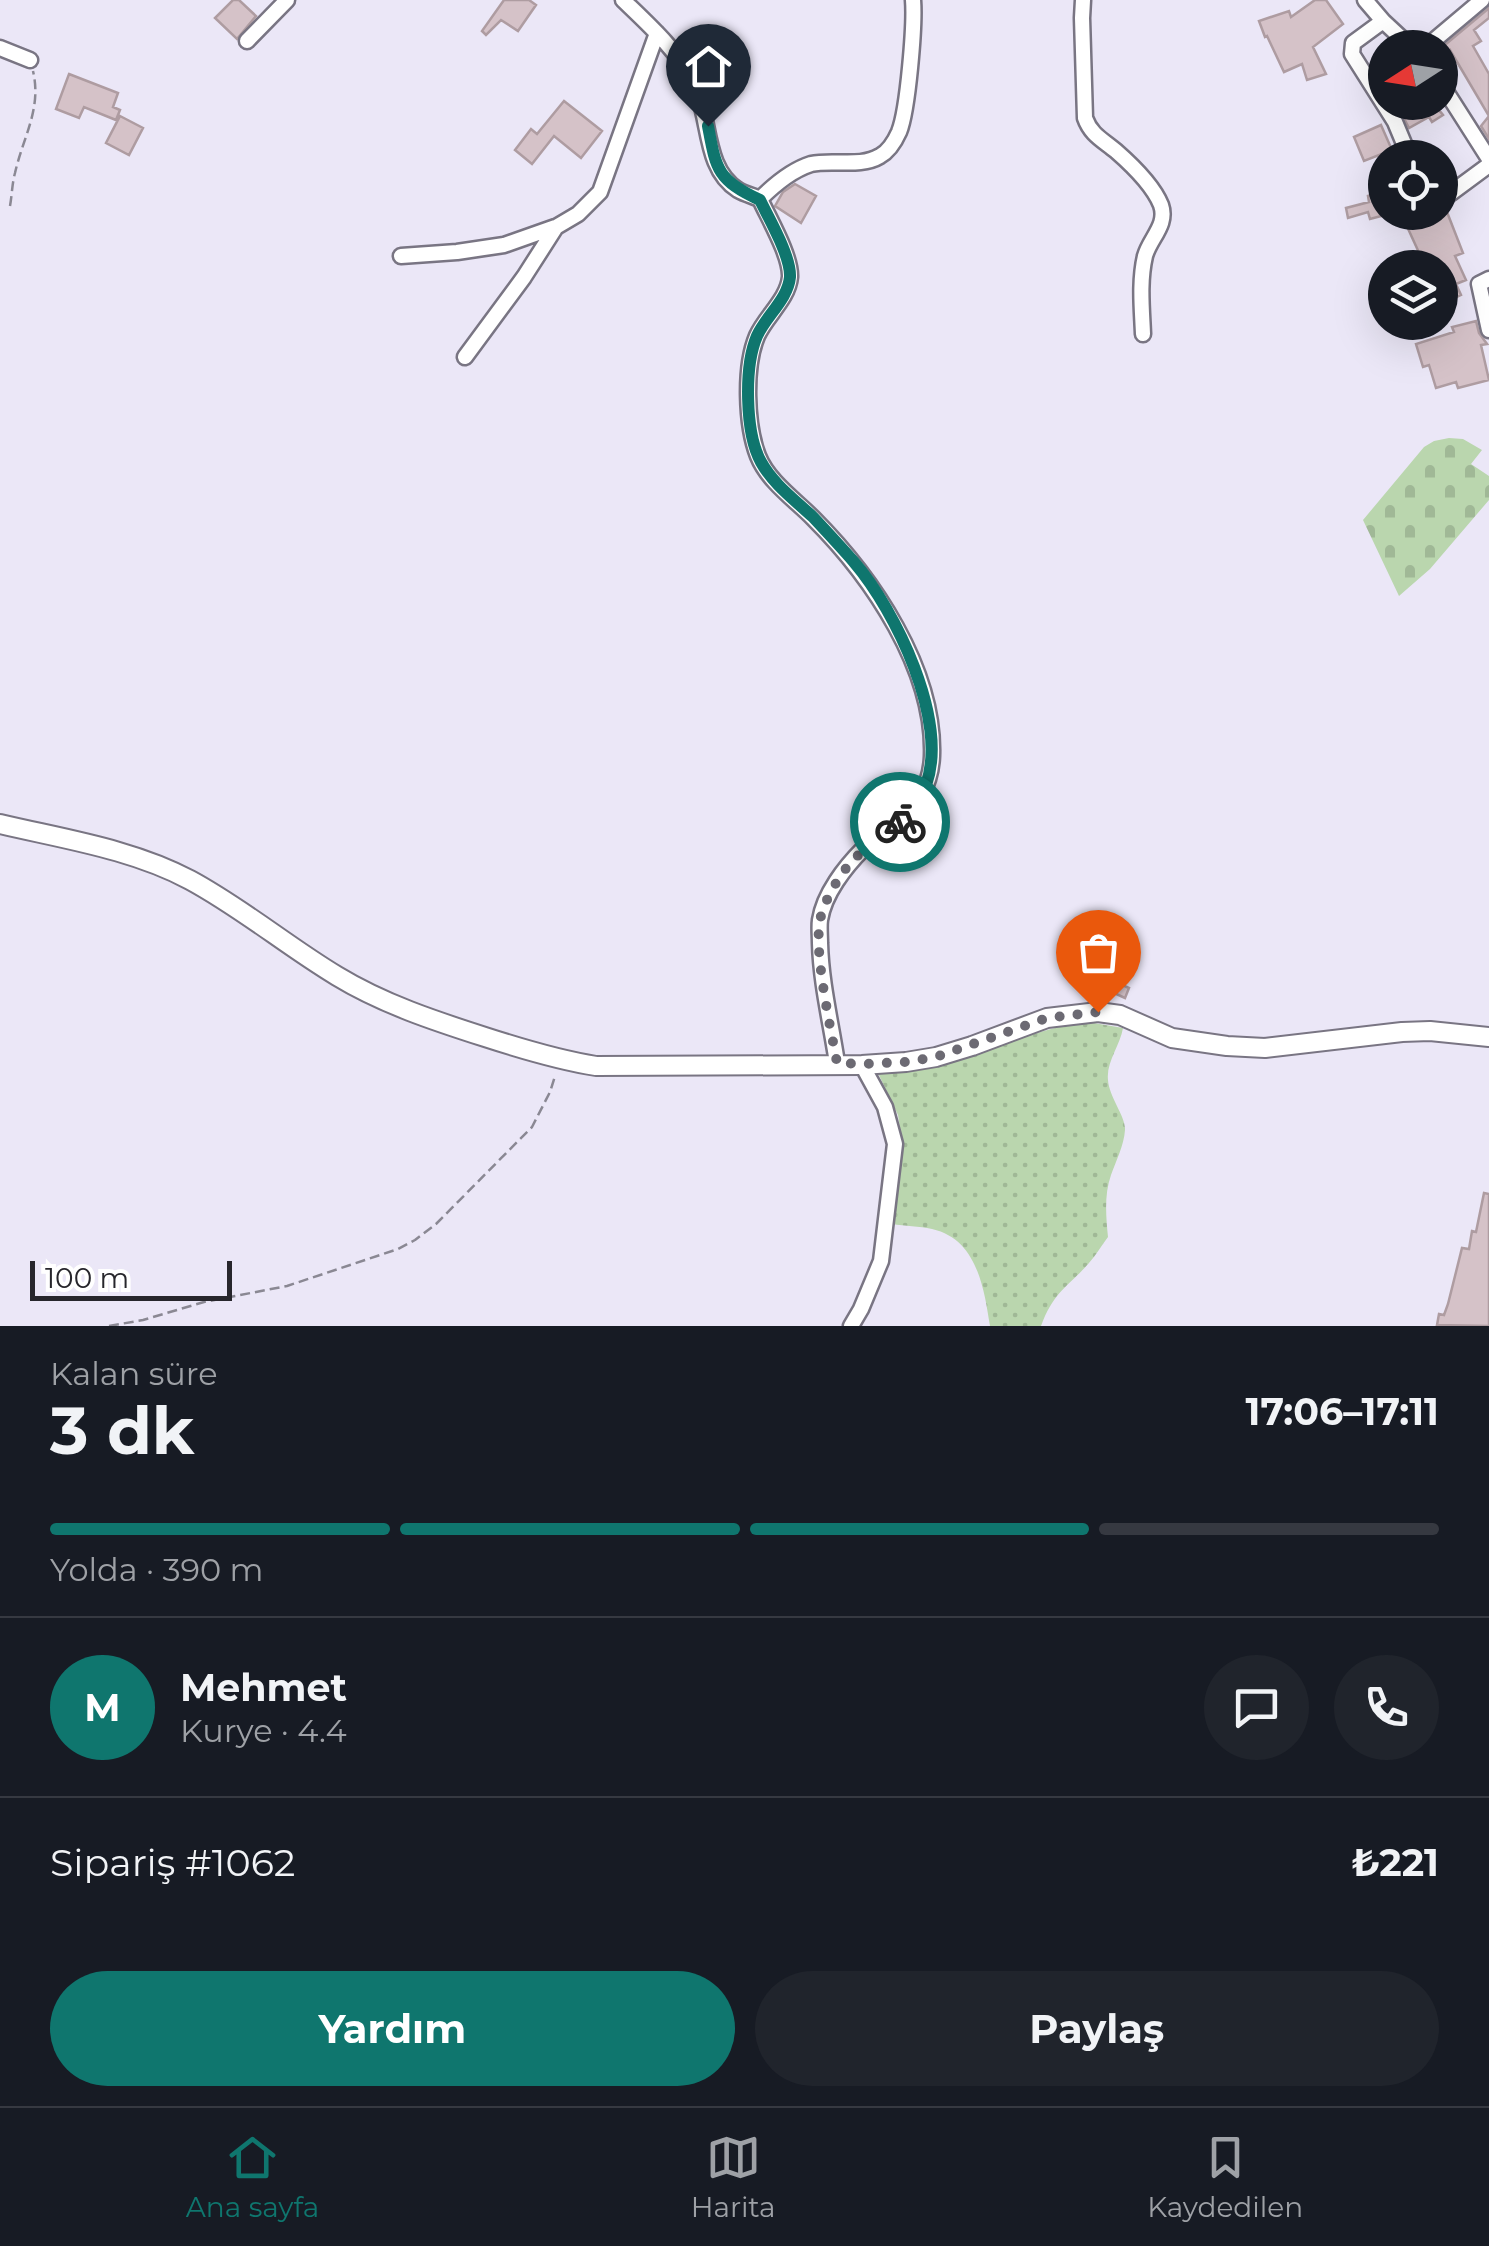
<!DOCTYPE html>
<html lang="tr">
<head>
<meta charset="utf-8">
<style>
	body { margin:0; font-family:Montserrat,sans-serif; background:#20242c; color:#f1f3f6; height:100vh; display:flex; flex-direction:column; font-size:38px; white-space:nowrap }
	* { box-sizing:border-box; margin:0 }
	p { font-size:32px; color:#9ea1a6 }
	.icon { flex:none; width:55px; height:55px; fill:none; stroke:currentColor; stroke-width:2; stroke-linecap:round; stroke-linejoin:round }
	.map { position:relative; height:1326px; overflow:hidden }
	.side { display:flex; flex-direction:column; background:#171b24; flex:1 }
	.side>* { flex:none }
	.needle { width:65px; rotate:258deg }
	.tools { position:absolute; left:1368px; top:30px; display:grid; gap:20px }
	.tools a { display:grid; place-items:center; width:90px; height:90px; border-radius:50%; background:#171b24; box-shadow:0 10px 40px #0002; font-size:50px }
	.scale { position:absolute; left:30px; bottom:25px; width:202px; box-sizing:border-box; padding-left:10px; border:5px solid #27262c; border-top:0; font-size:28px; line-height:35px; white-space:nowrap; color:#27262c; -webkit-text-stroke:8px #fff; paint-order:stroke }
	.pin { position:absolute; display:grid; place-items:center; width:85px; height:85px; color:#fff; margin:-102px -42px; border-radius:50% 50% 50% 0; rotate:-45deg; box-shadow:0 0 10px #0007 }
	.pin .icon { rotate:45deg }
	.courier { position:absolute; display:grid; place-items:center; width:100px; height:100px; margin:-50px; border:8px solid #0f766e; border-radius:50%; background:#fff; color:#222; box-shadow:0 2px 12px #0007 }
	.overview em { font-style:normal; font-weight:700 }
	.overview div { display:flex; flex-direction:column-reverse }
	.overview { display:flex; align-items:center; justify-content:space-between; height:170px; padding:0 50px }
	h1 { font-size:65px; font-weight:700; line-height:75px }
	.bar { display:grid; grid-template-columns:repeat(4,1fr); gap:15px 10px; align-content:center; height:120px; padding:0 50px }
	.bar i { height:12px; border-radius:8px; background:#363941 }
	.bar .current { background:#0f766e }
	.bar p { grid-column:span 4 }
	.line { display:flex; align-items:center; gap:25px; padding:0 50px; border-top:2px solid #363941 }
	.line div { flex:1 }
	.round { display:grid; place-items:center; flex:none; width:105px; height:105px; border-radius:52px; background:#20242c }
	.primary-button { display:flex; gap:20px; margin-top:auto; padding:20px 50px }
	.primary-button a { flex:1; height:115px; border-radius:60px; background:#0f766e; color:#fff; font-size:40px; font-weight:700; line-height:115px; text-align:center }
	.primary-button a+a { background:#20242c; color:#f1f3f6 }
	.dock { display:flex; justify-content:space-around; align-items:center; height:140px; border-top:2px solid #363941; background:#171b24; font-size:28px; color:#9ea1a6 }
	.dock a { display:grid; justify-items:center; gap:5px }
	.dock .current { color:#0f766e }
	.map>svg:first-child { display:block }
</style>
</head>
<body>
<div class="map">
<svg width="1489" height="1326" viewBox="0 0 1489 1326">
	<defs>
		<pattern id="grass-dots" width="8" height="8" patternUnits="userSpaceOnUse" patternTransform="scale(2.5)"><rect width="8" height="8" fill="#bad6ae"/><path d="M2 2h.1M6 6h.1" fill="none" stroke="#a0b896" stroke-width="1.8" stroke-linecap="round"/></pattern>
		<pattern id="cemetery-stones" width="16" height="16" patternUnits="userSpaceOnUse" patternTransform="scale(2.5)"><rect width="16" height="16" fill="#bad6ae"/><path d="M2 7V4a2 2 0 0 1 4 0v3zM10 15v-3a2 2 0 0 1 4 0v3z" fill="#a0b896"/></pattern>
	</defs>
	<rect width="100%" height="100%" fill="#ebe7f7"/>
	<path fill="url(#grass-dots)" d="M1088,1022L1123,1028C1120,1046 1106,1062 1108,1080C1109,1097 1126,1117 1125,1130C1124,1145 1116,1161 1111,1175C1104,1195 1106,1216 1108,1237C1102,1245 1096,1255 1089,1263C1067,1288 1054,1291 1041,1326H990C984,1288 977,1239 932,1229C919,1226 905,1226 892,1224L901,1135L898,1115L878,1073C904,1070 931,1068 957,1060C1002,1047 1041,1027 1088,1022Z"/>
	<path fill="url(#cemetery-stones)" d="M1449,438L1463,439L1482,450L1471,464L1489,476V500L1430,569L1399,596L1363,520L1424,447L1434,441Z"/>
	<path fill="#d5c2c8" stroke="#ae9ca1" stroke-width="2.5" d="M233,0H239L256,16L237,39L215,18Z
		M504,0H529L536,5L518,31L501,20L486,35L482,31Z
		M1315,0H1326L1343,24L1313,47L1326,74L1307,80L1302,64L1284,72L1267,36L1265,37L1259,21L1289,11L1291,17Z
		M1489,8V18L1474,30L1481,41L1473,46L1489,74V139L1481,126L1489,116L1450,50L1440,58V49Z
		M69,74L118,93L113,107L120,110L116,120L84,107L79,118L56,109Z
		M564,101L602,131L581,158L554,136L532,164L515,150L531,129L537,134Z
		M1403,102H1440L1443,106L1439,110L1443,115L1432,122L1429,117L1409,128L1397,105Z
		M120,116L143,128L129,155L106,143Z
		M1381,125L1392,150L1364,161L1354,137Z
		M795,184L816,196L801,223L775,206L783,192Z
		M1385,191V215L1370,219L1368,212L1348,218L1346,208L1369,202L1368,196Z
		M1424,212H1447L1463,253L1455,256L1466,280L1456,284L1461,295L1440,305V262L1426,268L1405,222Z
		M1476,321L1479,333L1487,344L1481,345L1489,380L1458,388L1456,382L1436,388L1429,365L1423,367L1416,344L1454,332L1452,327Z
		M1089,967L1103,970L1102,976L1129,988L1125,998L1099,986L1098,992L1084,989Z
		M1484,1193L1489,1194V1326L1437,1325L1439,1314L1444,1315L1448,1304L1462,1248L1469,1249L1472,1231L1476,1232Z"/>
	<g fill="none" stroke-linecap="round" stroke-linejoin="round">
		<g stroke="#797583" stroke-width="19">
			<path id="minor" d="M623,0C649,25 678,51 694,83C711,117 703,168 738,190C745,194 753,196 760,199C769,219 791,256 790,277C788,299 766,316 757,336C744,367 746,425 758,456C768,481 794,499 813,518C872,577 935,669 932,756C931,785 916,810 894,828C884,836 872,841 863,849C845,867 824,894 820,920C819,927 820,936 820,943C821,983 831,1023 837,1063
				M1083,0L1082,18L1085,118C1091,135 1103,140 1116,151C1132,165 1153,185 1161,205C1168,225 1150,238 1145,256C1139,282 1142,309 1143,334
				M1365,0L1383,21L1412,48
				M1383,21L1353,43L1352,54L1395,122L1410,158
				M247,41L287,0
				M0,48L30,60
				M1425,48L1482,0
				M1440,82L1489,159
				M1440,197L1451,193L1489,165
				M760,199C773,186 792,170 811,164C833,159 860,168 880,156C889,151 895,141 899,132C908,110 915,24 913,0
				M401,256L457,252L504,245L555,227
				M1489,279L1479,284L1489,330
				M465,357L524,277L556,227L578,214L600,192L657,33
				M851,1326L861,1309L881,1261L895,1144L885,1107L862,1065"/>
		</g>
		<g stroke="#797583" stroke-width="22">
			<path id="tertiary" d="M0,824C63,839 132,849 190,880C242,908 287,946 337,976C383,1004 435,1021 485,1037C522,1049 558,1060 596,1066L862,1065L906,1062L936,1057L972,1046L1047,1018L1098,1012L1120,1015L1172,1038L1227,1046L1265,1048L1402,1032L1430,1031L1489,1037"/>
		</g>
		<path stroke="#8a8893" stroke-width="2.5" stroke-dasharray="10 5" stroke-linecap="butt" d="M10,206C12,195 12,184 15,173C23,137 42,109 33,71
			M109,1326L143,1320L204,1302L287,1286L398,1249L415,1240L436,1224L532,1127L550,1092L555,1076"/>
		<use href="#minor" stroke="#fff" stroke-width="14"/>
		<use href="#tertiary" stroke="#fff" stroke-width="18"/>
	</g>
	<g fill="none" stroke-linecap="round" stroke-linejoin="round">
		<path stroke="#6c6a73" stroke-width="10" stroke-dasharray="0 18" d="M900,822C883,839 862,848 847,867C836,882 826,898 821,916C812,946 831,1029 837,1063L862,1064L906,1062L936,1057L1047,1018L1098,1012"/>
		<path stroke="#0f766e" stroke-width="12" d="M708,126C716,169 717,180 760,200C769,219 791,256 790,277C788,299 766,316 757,336C744,366 745,433 761,462C773,484 795,500 813,517C827,532 841,547 854,562C896,611 949,721 926,785C921,800 910,811 900,822"/>
	</g>
</svg>
<div class="tools">
<a><svg class="needle" viewBox="-14 -14 28 28"><path d="M0-13l5 13h-10z" fill="#e53935"/><path d="M0 13l5-13h-10z" fill="#9ea1a6"/></svg></a>
<a><svg class="icon" aria-label="locate" viewBox="0 0 24 24"><circle cx="12" cy="12" r="6"/><path d="M12 2v4M12 18v4M2 12h4M18 12h4"/></svg></a>
<a><svg class="icon" aria-label="layers" viewBox="0 0 24 24"><path d="M12 4l9 5-9 5-9-5zM3 14l9 5 9-5"/></svg></a>
</div>
<div class="scale">100 m</div>
<div class="pin" style="left:1098px;top:1012px;background:#ea580c"><svg class="icon" aria-label="bag" viewBox="0 0 24 24"><path d="M5 8h14l-1 12H6zM9 8a3 3 0 0 1 6 0"/></svg></div>
<div class="pin" style="left:708px;top:126px;background:#1f2937"><svg class="icon" aria-label="home" viewBox="0 0 24 24"><path d="M3 11l9-7 9 7M6 9v11h12V9"/></svg></div>
<div class="courier" style="left:900px;top:822px"><svg class="icon" aria-label="bike" viewBox="0 0 24 24"><circle cx="6" cy="16" r="4"/><circle cx="18" cy="16" r="4"/><path d="M6 16l4-8h5l3 8M10 8l3 8H6M13 5h3"/></svg></div>
</div>
<section class="side">
<div class="overview"><div><h1>3 dk</h1><p>Kalan süre</p></div><em>17:06–17:11</em></div>
<div class="bar"><i class="current"></i><i class="current"></i><i class="current"></i><i></i><p>Yolda · 390 m</p></div>
<div class="line" style="height:180px"><b class="round" style="background:#0f766e;color:#fff">M</b><div><b>Mehmet</b><p>Kurye · 4.4</p></div><a class="round"><svg class="icon" aria-label="chat" viewBox="0 0 24 24"><path d="M4 5h16v11H9l-5 4z"/></svg></a><a class="round"><svg class="icon" aria-label="phone" viewBox="0 0 24 24"><path d="M5 4h4l2 5-3 2q2 4 5 5l2-3 5 2v4C11 20 4 13 5 4z"/></svg></a></div>
<div class="line" style="height:130px"><div>Sipariş #1062</div><b>₺221</b></div>
<div class="primary-button"><a>Yardım</a><a>Paylaş</a></div>
</section>
<nav class="dock">
<a class="current"><svg class="icon" aria-label="home" viewBox="0 0 24 24"><path d="M3 11l9-7 9 7M6 9v11h12V9"/></svg>Ana sayfa</a>
<a><svg class="icon" aria-label="map" viewBox="0 0 24 24"><path d="M3 6l6-2 6 2 6-2v14l-6 2-6-2-6 2zM9 4v14M15 6v14"/></svg>Harita</a>
<a><svg class="icon" aria-label="saved" viewBox="0 0 24 24"><path d="M7 4h10v16l-5-4-5 4z"/></svg>Kaydedilen</a>
</nav>
</body>
</html>
